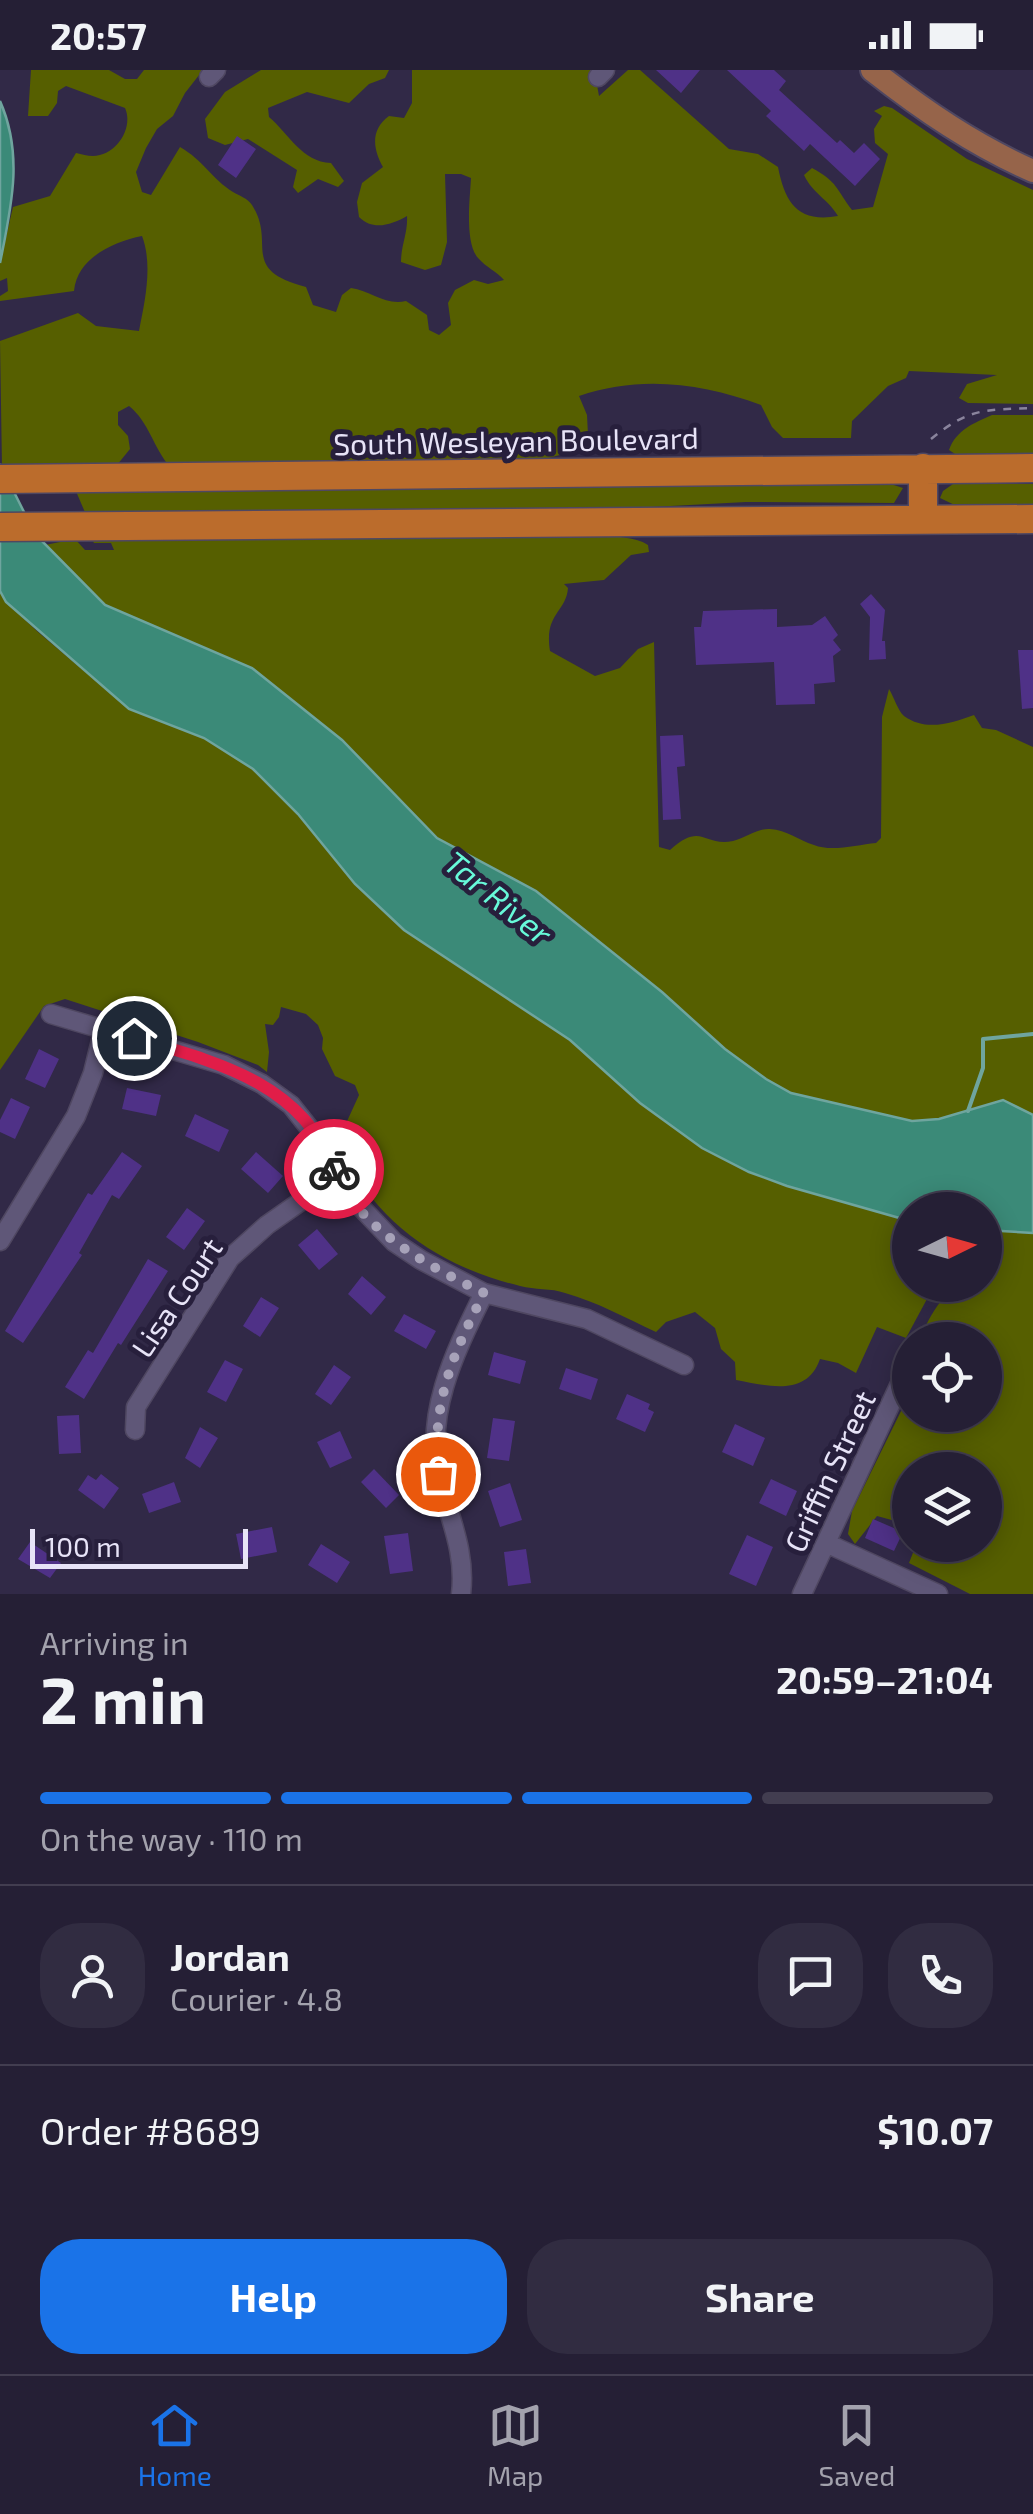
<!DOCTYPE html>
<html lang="en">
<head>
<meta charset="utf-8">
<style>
	body { margin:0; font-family:"Exo 2",sans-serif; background:#312c41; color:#f1f3f6; height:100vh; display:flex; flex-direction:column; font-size:38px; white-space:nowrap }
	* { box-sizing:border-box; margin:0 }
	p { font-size:32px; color:#a3a2ad }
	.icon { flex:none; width:55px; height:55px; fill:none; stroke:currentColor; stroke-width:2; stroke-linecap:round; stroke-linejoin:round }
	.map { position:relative; height:1524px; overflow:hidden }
	.details { display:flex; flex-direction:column; background:#251f35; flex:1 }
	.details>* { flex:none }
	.needle { width:65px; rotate:85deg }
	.tools { position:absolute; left:892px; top:1122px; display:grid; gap:20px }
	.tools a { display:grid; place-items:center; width:110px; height:110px; border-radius:50%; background:#251f35; box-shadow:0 5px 25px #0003,0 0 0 2px #423d50; font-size:50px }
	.scale { position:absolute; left:30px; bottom:25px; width:218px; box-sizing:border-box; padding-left:10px; border:5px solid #e7e3f7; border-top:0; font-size:28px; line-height:35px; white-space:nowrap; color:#e7e3f7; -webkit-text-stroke:8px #271f3c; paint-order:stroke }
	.pin { position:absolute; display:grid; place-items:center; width:85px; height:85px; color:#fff; margin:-42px; border:5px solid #fff; border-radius:50%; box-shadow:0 2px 10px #0007 }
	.courier { position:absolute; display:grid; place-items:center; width:100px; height:100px; margin:-50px; border:8px solid #e11d48; border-radius:50%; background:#fff; color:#222; box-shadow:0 2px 12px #0007 }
	.headline em { font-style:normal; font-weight:700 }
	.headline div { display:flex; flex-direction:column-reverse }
	.headline { display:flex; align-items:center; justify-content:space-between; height:170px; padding:0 40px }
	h1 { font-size:65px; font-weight:700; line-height:75px }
	.bar { display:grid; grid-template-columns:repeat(4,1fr); gap:15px 10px; align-content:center; height:120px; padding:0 40px }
	.bar i { height:12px; border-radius:8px; background:#423d50 }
	.bar .active { background:#1a73e8 }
	.bar p { grid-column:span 4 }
	.line { display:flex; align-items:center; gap:25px; padding:0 40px; border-top:2px solid #423d50 }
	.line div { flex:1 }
	.round { display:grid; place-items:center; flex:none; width:105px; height:105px; border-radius:40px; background:#312c41 }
	.action { display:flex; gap:20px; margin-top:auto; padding:20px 40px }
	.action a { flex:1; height:115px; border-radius:40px; background:#1a73e8; color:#fff; font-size:40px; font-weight:700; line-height:115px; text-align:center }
	.action a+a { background:#312c41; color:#f1f3f6 }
	.status { display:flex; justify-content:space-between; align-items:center; height:70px; padding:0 50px; background:#251f35; direction:ltr }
	.status svg { height:28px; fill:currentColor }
	.dock { display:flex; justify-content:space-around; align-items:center; height:140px; border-top:2px solid #423d50; background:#251f35; font-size:28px; color:#a3a2ad }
	.dock a { display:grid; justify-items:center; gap:5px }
	.dock .active { color:#1a73e8 }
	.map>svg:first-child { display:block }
</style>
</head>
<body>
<div class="status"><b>20:57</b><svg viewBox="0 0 49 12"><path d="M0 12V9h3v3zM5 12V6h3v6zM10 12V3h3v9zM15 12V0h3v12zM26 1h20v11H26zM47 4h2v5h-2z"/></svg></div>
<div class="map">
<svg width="1033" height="1524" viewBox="0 0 1033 1524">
	<rect width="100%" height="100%" fill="#312947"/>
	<path fill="#565f00" d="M31,0H109L125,9H137L144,0H203L185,23L173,46L157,59L146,78L136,102L142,122L151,125L180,77C203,90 212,109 233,122C240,126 247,128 252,135C277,174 238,199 306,217L313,235L336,242L342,225L351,218C371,221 386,236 406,231L427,245L429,260L439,265L451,255L448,233L455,220L474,210L488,214L504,210C496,201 486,197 479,189C464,175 470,128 471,108L461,104H445L447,172L441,195L425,200L401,192C401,175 408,163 407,146C391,155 373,161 359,147L357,132L362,113L383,97C373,79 370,60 389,46L404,48L412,33V0H598L595,4L599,26L628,0H640L729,79L758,84L778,97C785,133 798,153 838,146C828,129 813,124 804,105L812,98C838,112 836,119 852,140L873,137L888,84L875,73L874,59L882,46L874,41L884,36L892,38L967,89L1033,120V334L968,333L959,328L967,314L997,305L909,301L906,308L888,316L852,351L851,368H783L772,357L761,335C702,313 640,305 579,326L587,345L588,365L567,383L541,390L365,391L170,397C153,377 149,352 129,336L118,342V355L128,366L130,379L117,395L2,398L0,271L78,243L96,256L139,261C145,231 153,195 142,166C113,172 77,188 74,221L0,231V226L8,221L7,208L0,211V193L13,137L50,126L76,83C82,84 87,86 93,86C116,86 134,58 125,38L66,16L58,21L57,33L48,46H28Z
		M261,0H389L385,8L369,14L349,33L307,22L268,38L269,47C289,64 302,92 331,93L344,111L338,117L318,109L298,123L293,117L297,100L248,69L225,75L208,68L205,49L225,22Z
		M992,345H1033V383L955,384L949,380C956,360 974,353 992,345Z
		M869,407L903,418L894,433L746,432L558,442L87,447L75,419Z
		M953,414H1033V439H963L940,428L943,421Z
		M597,463C613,468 635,466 648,475L649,482L631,485L604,510L564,514L568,518C566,543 544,543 550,581L595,606L620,598L638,579L654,572L659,777L670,780C702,751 703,777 733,771C746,768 758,758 770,759C787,760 798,770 814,775C831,782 857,775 876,773L881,768L882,647L889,619C894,627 898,641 904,646C926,662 952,653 974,645L982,658L996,660L1033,677V1045L1003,1030L939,1049L912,1051L791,1023L766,1009L725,979L662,922L536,821L437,768L342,670L252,598L105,535L45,475L75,469L85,480H114L111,473H94L92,470Z
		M0,521L6,532L38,562L128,638L204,668L253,699L298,744L355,814L404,860L570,970L640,1033L702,1078L735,1095L787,1116L910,1151V1215H940L927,1229L906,1268L877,1257L856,1303L838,1293L820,1289C807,1327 768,1316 736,1310L735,1292L721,1279L715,1258L695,1242L666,1252L656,1262C626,1248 597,1232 565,1223C551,1218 535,1220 520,1216C443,1197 385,1159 346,1090L359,1088L348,1078L343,1060L359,1025L355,1015L335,1006L322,979L323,968L318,955L306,944L281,937L279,947L273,955L265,954L269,982L267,1002L258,995L198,972L65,929L44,936L0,1000Z
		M985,1160L1033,1164V1524H970L909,1493L916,1475H985V1400H910V1455L877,1446L855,1474L848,1464L852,1441L904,1335L910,1329V1345H985V1270H919C929,1249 942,1218 968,1215L974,1220L985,1215Z"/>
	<path fill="#3b8a78" stroke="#6fa59e" stroke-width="2.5" d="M0,31C24,85 11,138 0,193Z
		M0,394L35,464L105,535L252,598L342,670L437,768L536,821L662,922L725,979L766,1009L791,1023L912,1051L939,1049L1003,1030L1033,1045V1163L985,1160V1140H910V1151L787,1116L749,1102L702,1078L640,1033L570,970L404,860L355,814L298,744L253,699L204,668L129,639L6,532L0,521Z"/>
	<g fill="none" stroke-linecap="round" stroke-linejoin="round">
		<path stroke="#6fa59e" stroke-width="4" d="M968,1041L983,998V969L1033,964"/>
	</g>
	<path fill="#4f3187" d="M656,0H700L681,23Z
		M727,0H774L786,11L779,20L837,73L840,70L854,83L864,73L880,89L855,116L810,74L804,81L766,46L771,41Z
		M237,66L256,79L236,108L218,95Z
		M871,524L885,540L882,571H885L886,589L869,590L870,547L860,534Z
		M777,539V557L812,555L825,546L838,565L833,570L841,580L833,586L835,612L814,614L815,634L776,635L774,592L696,595L694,557H701L703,541Z
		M1018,580H1033V638L1022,639Z
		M683,665L685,696L677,697L681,749L663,750L660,666Z
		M39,979L59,989L45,1018L25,1009Z
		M127,1018L161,1025L156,1046L122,1039Z
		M11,1028L30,1037L15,1069L0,1062V1050Z
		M195,1044L229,1060L219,1082L185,1066Z
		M122,1082L142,1096L119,1129L112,1125L79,1183L82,1185L23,1273L5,1261L88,1123L92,1125Z
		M256,1082L283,1106L268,1123L241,1099Z
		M187,1138L205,1151L184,1180L166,1167Z
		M317,1159L338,1184L319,1200L298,1175Z
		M148,1189L168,1201L121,1275L118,1273L84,1329L65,1317L88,1280L93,1283Z
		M362,1206L386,1227L371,1245L348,1224Z
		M261,1227L279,1238L260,1267L243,1256Z
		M404,1244L436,1261L426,1279L394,1261Z
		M494,1282L526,1291L520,1314L488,1305Z
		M225,1290L243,1299L226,1332L207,1322Z
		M334,1295L351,1307L331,1335L315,1324Z
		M566,1298L598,1309L591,1330L559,1319Z
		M627,1324L650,1334L648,1339L654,1342L645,1362L616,1349Z
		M79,1345L81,1383L59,1384L57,1346Z
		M493,1348L515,1351L509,1391L487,1388Z
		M735,1354L765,1368L753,1396L722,1382Z
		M200,1357L218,1368L200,1398L185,1388Z
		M340,1361L352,1388L330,1398L317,1372Z
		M374,1399L399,1425L386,1438L361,1412Z
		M101,1404L119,1418L104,1439L78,1420L88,1405L96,1410Z
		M771,1409L797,1421L786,1446L759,1433Z
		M174,1412L181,1432L149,1443L142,1424Z
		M510,1413L522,1450L500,1457L488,1421Z
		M873,1449L903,1462L894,1481L865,1468Z
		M272,1457L277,1482L241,1489L236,1464Z
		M408,1463L413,1501L390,1504L384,1466Z
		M747,1465L773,1477L756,1516L729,1504Z
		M30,1472L61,1493L50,1508L18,1489Z
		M321,1474L350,1492L337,1513L308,1495Z
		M526,1479L531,1513L508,1516L504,1482Z"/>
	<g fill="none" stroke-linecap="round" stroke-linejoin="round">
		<g stroke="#4f4761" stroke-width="21">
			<path id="minor" d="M209,7L216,0
				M598,7L605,0
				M51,944L224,995L262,1014L291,1035L321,1073L337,1106L354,1130L394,1172L421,1190L484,1223L587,1249L684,1295
				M0,1171L76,1046L93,1003L104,958
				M135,1360L136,1337L230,1188L267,1155L337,1106
				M826,1473L938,1524
				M461,1524C466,1482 450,1450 440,1410C423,1344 456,1280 484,1223
				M802,1524L906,1301"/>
		</g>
		<g stroke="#4f4761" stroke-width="26">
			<path id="major" d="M872,0C923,40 974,75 1033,101"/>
		</g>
		<g stroke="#4f4761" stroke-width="31">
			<path id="highway" d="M0,409L1033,398
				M923,448V398
				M0,457L1033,449"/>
		</g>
		<path stroke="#8a849d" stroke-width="2.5" stroke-dasharray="8 8" stroke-linecap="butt" d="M931,369C970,337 986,340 1033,338"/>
		<use href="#minor" stroke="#5f5778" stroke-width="18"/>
		<use href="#major" stroke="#96644a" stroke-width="22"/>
		<use href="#highway" stroke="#bb6c2c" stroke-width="28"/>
	</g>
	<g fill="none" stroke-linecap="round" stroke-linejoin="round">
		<path stroke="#a7a2b9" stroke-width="10" stroke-dasharray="0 18" d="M334,1099C358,1159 430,1197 484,1223C452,1286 432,1332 438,1404"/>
		<path stroke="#e11d48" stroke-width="12" d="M134,968C213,991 302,1012 334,1099"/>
	</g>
	<g text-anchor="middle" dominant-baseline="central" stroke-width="10" stroke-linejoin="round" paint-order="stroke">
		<g font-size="30" fill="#e7e3f7" stroke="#271f3c">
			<text transform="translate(516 370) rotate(-1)">South Wesleyan Boulevard</text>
			<text transform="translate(176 1227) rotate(-56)">Lisa Court</text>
			<text transform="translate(829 1401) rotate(-65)">Griffin Street</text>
		</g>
		<g font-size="32" font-style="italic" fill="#67f9d9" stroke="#271f3c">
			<text transform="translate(499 827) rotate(39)">Tar River</text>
		</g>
	</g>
</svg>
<div class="tools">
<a><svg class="needle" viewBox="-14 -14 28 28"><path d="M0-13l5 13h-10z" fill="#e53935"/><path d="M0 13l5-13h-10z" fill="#a3a2ad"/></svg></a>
<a><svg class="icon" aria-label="locate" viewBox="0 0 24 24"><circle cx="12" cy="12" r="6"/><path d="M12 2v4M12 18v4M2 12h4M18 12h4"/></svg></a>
<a><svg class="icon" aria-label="layers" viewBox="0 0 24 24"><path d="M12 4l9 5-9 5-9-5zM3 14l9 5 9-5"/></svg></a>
</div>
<div class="scale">100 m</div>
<div class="pin" style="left:438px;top:1404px;background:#ea580c"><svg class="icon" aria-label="bag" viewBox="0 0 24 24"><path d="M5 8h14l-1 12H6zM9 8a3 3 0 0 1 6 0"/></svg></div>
<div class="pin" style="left:134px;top:968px;background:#1f2937"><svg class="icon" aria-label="home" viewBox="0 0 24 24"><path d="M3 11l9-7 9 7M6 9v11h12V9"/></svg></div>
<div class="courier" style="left:334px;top:1099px"><svg class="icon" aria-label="bike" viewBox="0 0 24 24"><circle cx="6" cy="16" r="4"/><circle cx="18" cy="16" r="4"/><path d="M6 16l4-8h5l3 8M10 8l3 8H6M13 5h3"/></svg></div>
</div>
<section class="details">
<div class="headline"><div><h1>2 min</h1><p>Arriving in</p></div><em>20:59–21:04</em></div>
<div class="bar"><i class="active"></i><i class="active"></i><i class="active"></i><i></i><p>On the way · 110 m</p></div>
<div class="line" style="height:180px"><a class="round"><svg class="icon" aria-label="person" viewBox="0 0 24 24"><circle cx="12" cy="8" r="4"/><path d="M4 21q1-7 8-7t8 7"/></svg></a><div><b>Jordan</b><p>Courier · 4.8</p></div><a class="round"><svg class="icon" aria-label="chat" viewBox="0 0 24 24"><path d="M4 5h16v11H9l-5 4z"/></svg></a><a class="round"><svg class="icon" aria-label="phone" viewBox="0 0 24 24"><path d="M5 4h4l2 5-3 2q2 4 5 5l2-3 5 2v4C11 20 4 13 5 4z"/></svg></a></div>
<div class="line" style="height:130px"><div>Order #8689</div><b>$10.07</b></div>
<div class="action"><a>Help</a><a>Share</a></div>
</section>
<nav class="dock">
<a class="active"><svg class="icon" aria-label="home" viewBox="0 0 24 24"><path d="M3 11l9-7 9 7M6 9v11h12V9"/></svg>Home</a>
<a><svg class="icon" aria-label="map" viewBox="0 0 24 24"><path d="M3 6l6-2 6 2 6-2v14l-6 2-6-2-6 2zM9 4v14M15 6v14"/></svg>Map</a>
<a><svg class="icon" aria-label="saved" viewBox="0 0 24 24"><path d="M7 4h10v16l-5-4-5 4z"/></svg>Saved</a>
</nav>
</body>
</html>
